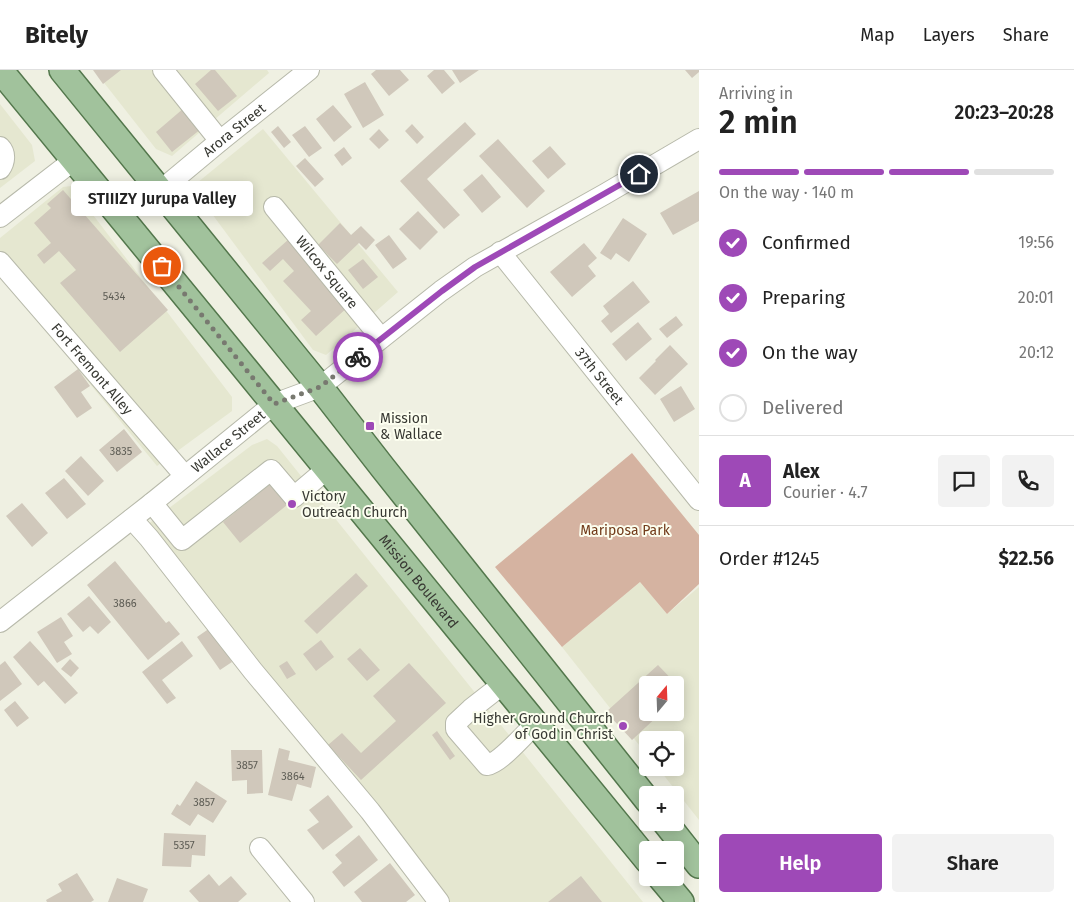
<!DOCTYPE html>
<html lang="en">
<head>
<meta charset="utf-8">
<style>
	body { margin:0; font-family:"Fira Sans",sans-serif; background:#f2f2f2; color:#222; height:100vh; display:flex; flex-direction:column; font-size:19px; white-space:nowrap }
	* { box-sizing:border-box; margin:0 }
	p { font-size:16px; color:#767676 }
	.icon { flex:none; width:28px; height:28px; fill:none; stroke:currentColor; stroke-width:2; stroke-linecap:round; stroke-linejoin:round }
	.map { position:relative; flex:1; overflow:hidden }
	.sheet { display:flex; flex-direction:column; background:#fff; width:375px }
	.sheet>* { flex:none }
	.needle { width:32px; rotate:19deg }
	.buttons { position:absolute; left:639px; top:606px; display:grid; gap:10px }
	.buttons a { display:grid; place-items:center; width:45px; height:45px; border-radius:5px; background:#fff; box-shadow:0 2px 12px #0003; font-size:25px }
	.pin { position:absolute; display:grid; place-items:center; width:42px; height:42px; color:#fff; margin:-21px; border:2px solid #fff; border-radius:50%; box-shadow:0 1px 5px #0007 }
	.courier { position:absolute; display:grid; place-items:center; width:50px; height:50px; margin:-25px; border:4px solid #9e49b7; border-radius:50%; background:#fff; color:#222; box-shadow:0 1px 6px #0007 }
	.bubble { position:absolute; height:35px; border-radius:5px; background:#fff; box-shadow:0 2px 12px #0003; font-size:16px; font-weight:600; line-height:35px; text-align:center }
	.head em { font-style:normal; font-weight:600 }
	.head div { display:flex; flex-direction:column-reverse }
	.head { display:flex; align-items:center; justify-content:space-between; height:85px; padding:0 20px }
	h1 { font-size:32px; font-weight:600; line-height:38px }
	.bar { display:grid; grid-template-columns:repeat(4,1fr); gap:8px 5px; align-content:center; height:60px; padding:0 20px }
	.bar i { height:6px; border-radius:4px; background:#e0e0e0 }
	.bar .current { background:#9e49b7 }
	.bar p { grid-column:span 4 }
	.line { display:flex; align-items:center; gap:12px; padding:0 20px; border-top:1px solid #e0e0e0 }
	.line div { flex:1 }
	.round { display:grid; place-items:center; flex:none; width:52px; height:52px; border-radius:5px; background:#f2f2f2 }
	ol { padding:0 20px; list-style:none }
	li { display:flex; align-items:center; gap:15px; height:55px }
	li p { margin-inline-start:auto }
	li .icon { padding:5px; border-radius:50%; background:#9e49b7; color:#fff; stroke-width:4 }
	li:last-child { color:#767676 }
	li i { width:28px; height:28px; border:2px solid #e0e0e0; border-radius:50% }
	.cta { display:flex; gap:10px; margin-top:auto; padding:10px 20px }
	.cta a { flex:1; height:58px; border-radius:5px; background:#9e49b7; color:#fff; font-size:20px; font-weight:600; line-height:58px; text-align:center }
	.cta a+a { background:#f2f2f2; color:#222 }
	header { display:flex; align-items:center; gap:30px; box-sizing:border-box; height:70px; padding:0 25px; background:#fff; border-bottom:1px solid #e0e0e0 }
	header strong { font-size:24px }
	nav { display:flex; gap:28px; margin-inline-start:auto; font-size:18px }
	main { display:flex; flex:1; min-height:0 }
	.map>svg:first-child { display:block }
</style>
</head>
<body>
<header>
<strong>Bitely</strong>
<nav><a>Map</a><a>Layers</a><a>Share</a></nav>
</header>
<main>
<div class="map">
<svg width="699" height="832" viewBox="0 0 699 832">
	<rect width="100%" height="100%" fill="#eff0e2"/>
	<path fill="#e5e7d0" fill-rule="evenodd" d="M94,0H267L269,3L172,86L156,79Z
		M0,34L32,75L35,91L0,118Z
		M263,59L398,222L326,285L313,280L192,117Z
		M71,116L232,327V341L157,396L0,204V168L63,117Z
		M267,369L277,376L643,832H432L135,464L252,375Z
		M640,512L667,544L699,517V750L658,698H675V670H648L647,685L562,577ZM648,615H675V642H648Z"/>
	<path fill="#d5b3a1" d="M632,383L699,465V514L667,544L640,512L562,577L495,497Z"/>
	<path fill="#d0c8bb" d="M93,0H121L103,14Z
		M211,0H215L237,26L218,41L195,14Z
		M376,0H400L409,10L389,26L371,4Z
		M434,0H444L455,13L442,24L427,6Z
		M452,0H479L460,13Z
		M685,0H699V2L692,8Z
		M365,12L384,45L363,58L344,24Z
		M333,35L352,57L334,72L316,49Z
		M184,38L201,59L172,82L156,62Z
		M465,52L476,64L427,109L460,145L444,159L400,111Z
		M412,54L424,67L417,74L405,61Z
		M278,56L291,72L284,78L271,62Z
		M305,56L322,78L309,87L292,65Z
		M379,59L389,70L379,79L369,69Z
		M498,69L545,121L527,138L479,86Z
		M550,76L566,94L548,109L532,91Z
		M344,77L352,88L342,96L334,85Z
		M305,88L324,109L315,117L296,96Z
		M482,104L501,127L482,143L463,120Z
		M63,120L168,240L120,282L60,213L76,200L59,181L44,194L37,185L51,173L34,153L51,138L47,134Z
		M699,121V151L673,165L660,143Z
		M418,141L438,162L420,180L399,159Z
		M623,148L647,164L629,192L616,183L611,190L600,183Z
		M340,153L351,165L361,156L375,170L366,180L359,173L337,194L318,175Z
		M389,165L407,189L393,199L375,175Z
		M289,169L349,236L316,266L301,250L311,241L283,211L294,201L283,189L270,201L262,193Z
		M584,173L597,188L588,196L596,206L572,227L550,202Z
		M363,189L378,207L363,219L348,200Z
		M633,211L650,232L611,263L601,251L609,244L603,236Z
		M676,246L683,255L667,268L659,259Z
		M638,252L652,269L626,291L612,274Z
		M670,275L688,294L655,325L639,308L656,291L655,290Z
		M78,299L90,316L81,322L92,338L77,348L54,317Z
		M681,316L695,339L674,352L660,329Z
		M124,359L142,382L117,402L99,380Z
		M81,386L104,411L88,426L65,401Z
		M64,408L86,434L67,449L45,423Z
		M270,414L287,435L240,473L223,452Z
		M22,433L48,463L32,477L6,446Z
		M115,491L166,553L169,551L180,564L148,590L87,515Z
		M356,503L368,516L317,564L304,551Z
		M89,526L111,552L98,564L90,556L83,562L67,544Z
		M61,547L73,566L64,572L72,584L57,593L37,562Z
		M210,558L232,592L220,600L197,567Z
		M321,570L334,587L316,601L303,584Z
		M30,571L78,623L65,634L44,611L38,616L13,587Z
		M182,571L193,586L162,610L176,628L167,634L142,602Z
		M360,578L380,600L367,611L347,589Z
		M70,589L79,598L71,607L61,599Z
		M5,591L22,614L0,631V595Z
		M287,591L296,604L287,609L279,596Z
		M409,593L446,633L361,710L328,675L342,663L361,683L396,651L373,626Z
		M658,595L679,617L675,621V615H648V642H662L632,670L606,642Z
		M15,631L29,648L17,657L4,640Z
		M437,661L455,686L450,690L432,665Z
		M279,678L290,681L288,690L316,697L311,718L297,714L292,731L268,725Z
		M231,680H262L263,723L247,724V710L232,711Z
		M196,711L227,731L213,753L198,744L190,756L171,744L177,734L180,736Z
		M328,725L353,757L323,780L307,760L319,752L309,740Z
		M164,763L206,765L205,786L192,785L191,797L162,796Z
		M359,765L378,790L344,817L332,802L342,793L335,785Z
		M390,793L415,825L406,832H362L354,822Z
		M77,803L94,830L91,832H47L46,830L62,821L58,814Z
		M209,804L219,816L231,806L247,824L238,832H199L189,821Z
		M581,806L602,832H548Z
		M117,808L148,819L143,832H108Z"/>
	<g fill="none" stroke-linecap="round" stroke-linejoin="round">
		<g stroke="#b7b9aa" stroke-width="22">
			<g id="minor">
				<path d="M163,0L220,71"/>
				<path d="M0,77C6,83 5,92 0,99"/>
				<path id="s1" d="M160,121L220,71L309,0"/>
				<path id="s2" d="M274,137L381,268"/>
				<path d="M0,147L74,90"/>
				<path id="s3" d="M500,182L699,430"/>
				<path id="s4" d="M0,192L185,406"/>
				<path d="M152,433L182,470L271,400L294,427L327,399"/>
				<path d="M132,449L149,468L253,601L370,741L439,832"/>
				<path id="s5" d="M0,552L152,433L274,334L320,317L441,221L475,197L605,124L699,69"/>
				<path d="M503,614L471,639L456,653V659L487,695C500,693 525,664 535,654"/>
				<path d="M260,778L304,832"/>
			</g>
		</g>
		<g stroke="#53774c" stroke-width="28">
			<g id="major">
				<path id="s6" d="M0,0C217,263 431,527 648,791"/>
				<path d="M62,0L320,317L383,398L648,731"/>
				<path d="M665,752L699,795"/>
				<path d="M661,808L681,832"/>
			</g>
		</g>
		<use href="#minor" stroke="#fff" stroke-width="20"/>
		<use href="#major" stroke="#a1c29c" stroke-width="25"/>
	</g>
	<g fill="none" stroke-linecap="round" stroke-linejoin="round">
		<path stroke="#787970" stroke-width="5" stroke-dasharray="0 9" d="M162,196L274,334L320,317L358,287"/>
		<path stroke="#9e49b7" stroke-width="6" d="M358,287L442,221L475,197L639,104"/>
	</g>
	<g fill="#9e49b7" stroke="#fcfeef" stroke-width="2">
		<rect x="365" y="351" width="10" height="10" rx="2.5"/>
		<circle cx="292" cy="434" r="5"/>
		<circle cx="623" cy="656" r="5"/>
	</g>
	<g text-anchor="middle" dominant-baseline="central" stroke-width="4" stroke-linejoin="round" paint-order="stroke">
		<g font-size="11" fill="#5e5d55">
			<text x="114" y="226">5434</text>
			<text x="121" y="381">3835</text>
			<text x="125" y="533">3866</text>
			<text x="247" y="695">3857</text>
			<text x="293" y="706">3864</text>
			<text x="204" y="732">3857</text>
			<text x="184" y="775">5357</text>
		</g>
		<g font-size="14" fill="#383933" stroke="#fcfeef">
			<text stroke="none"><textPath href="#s1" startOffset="96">Arora Street</textPath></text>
			<text stroke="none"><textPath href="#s2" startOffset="84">Wilcox Square</textPath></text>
			<text stroke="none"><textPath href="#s4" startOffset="141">Fort Fremont Alley</textPath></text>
			<text stroke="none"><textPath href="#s3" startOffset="159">37th Street</textPath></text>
			<text stroke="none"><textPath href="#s5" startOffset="291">Wallace Street</textPath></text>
			<text stroke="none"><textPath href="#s6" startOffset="661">Mission Boulevard</textPath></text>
		</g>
		<g font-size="14" fill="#383933" stroke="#fcfeef" text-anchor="start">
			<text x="380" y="348">Mission<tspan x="380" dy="16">&amp; Wallace</tspan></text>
			<text x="302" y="426">Victory<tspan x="302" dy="16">Outreach Church</tspan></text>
			<text x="613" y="648" text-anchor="end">Higher Ground Church<tspan x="613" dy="16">of God in Christ</tspan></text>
		</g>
		<g font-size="14" fill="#723c1b" stroke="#fcfeef">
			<text x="625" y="460">Mariposa Park</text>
		</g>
	</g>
</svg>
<div class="buttons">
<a><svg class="needle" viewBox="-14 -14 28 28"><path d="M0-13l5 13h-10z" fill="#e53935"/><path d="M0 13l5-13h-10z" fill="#767676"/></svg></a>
<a><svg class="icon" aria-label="locate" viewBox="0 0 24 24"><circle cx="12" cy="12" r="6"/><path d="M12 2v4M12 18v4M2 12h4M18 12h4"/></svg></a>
<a>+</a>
<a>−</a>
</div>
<div class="pin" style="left:162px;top:196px;background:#ea580c"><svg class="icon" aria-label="bag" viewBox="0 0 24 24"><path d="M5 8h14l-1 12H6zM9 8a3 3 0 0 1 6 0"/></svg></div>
<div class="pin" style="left:639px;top:104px;background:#1f2937"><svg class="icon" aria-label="home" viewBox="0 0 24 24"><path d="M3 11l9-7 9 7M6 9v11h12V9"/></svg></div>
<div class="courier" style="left:358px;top:287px"><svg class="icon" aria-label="bike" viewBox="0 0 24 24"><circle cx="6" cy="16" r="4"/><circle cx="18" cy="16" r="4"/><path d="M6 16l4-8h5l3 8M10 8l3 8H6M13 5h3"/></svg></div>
<div class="bubble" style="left:71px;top:111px;width:182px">STIIIZY Jurupa Valley</div>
</div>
<section class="sheet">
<div class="head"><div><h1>2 min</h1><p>Arriving in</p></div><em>20:23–20:28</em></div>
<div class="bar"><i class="current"></i><i class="current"></i><i class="current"></i><i></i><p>On the way · 140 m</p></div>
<ol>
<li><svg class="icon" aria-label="check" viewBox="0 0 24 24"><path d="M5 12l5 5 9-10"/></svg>Confirmed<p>19:56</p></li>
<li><svg class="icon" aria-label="check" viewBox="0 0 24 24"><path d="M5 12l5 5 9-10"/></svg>Preparing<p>20:01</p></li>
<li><svg class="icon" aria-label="check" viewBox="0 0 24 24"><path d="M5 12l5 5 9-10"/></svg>On the way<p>20:12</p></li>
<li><i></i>Delivered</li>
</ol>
<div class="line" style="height:90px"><b class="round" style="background:#9e49b7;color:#fff">A</b><div><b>Alex</b><p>Courier · 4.7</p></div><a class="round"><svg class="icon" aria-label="chat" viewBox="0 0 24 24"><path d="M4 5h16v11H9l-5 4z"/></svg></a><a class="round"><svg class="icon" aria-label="phone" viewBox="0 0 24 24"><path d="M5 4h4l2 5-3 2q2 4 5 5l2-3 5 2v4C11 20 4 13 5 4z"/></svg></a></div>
<div class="line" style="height:65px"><div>Order #1245</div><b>$22.56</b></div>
<div class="cta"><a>Help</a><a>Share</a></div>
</section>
</main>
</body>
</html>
